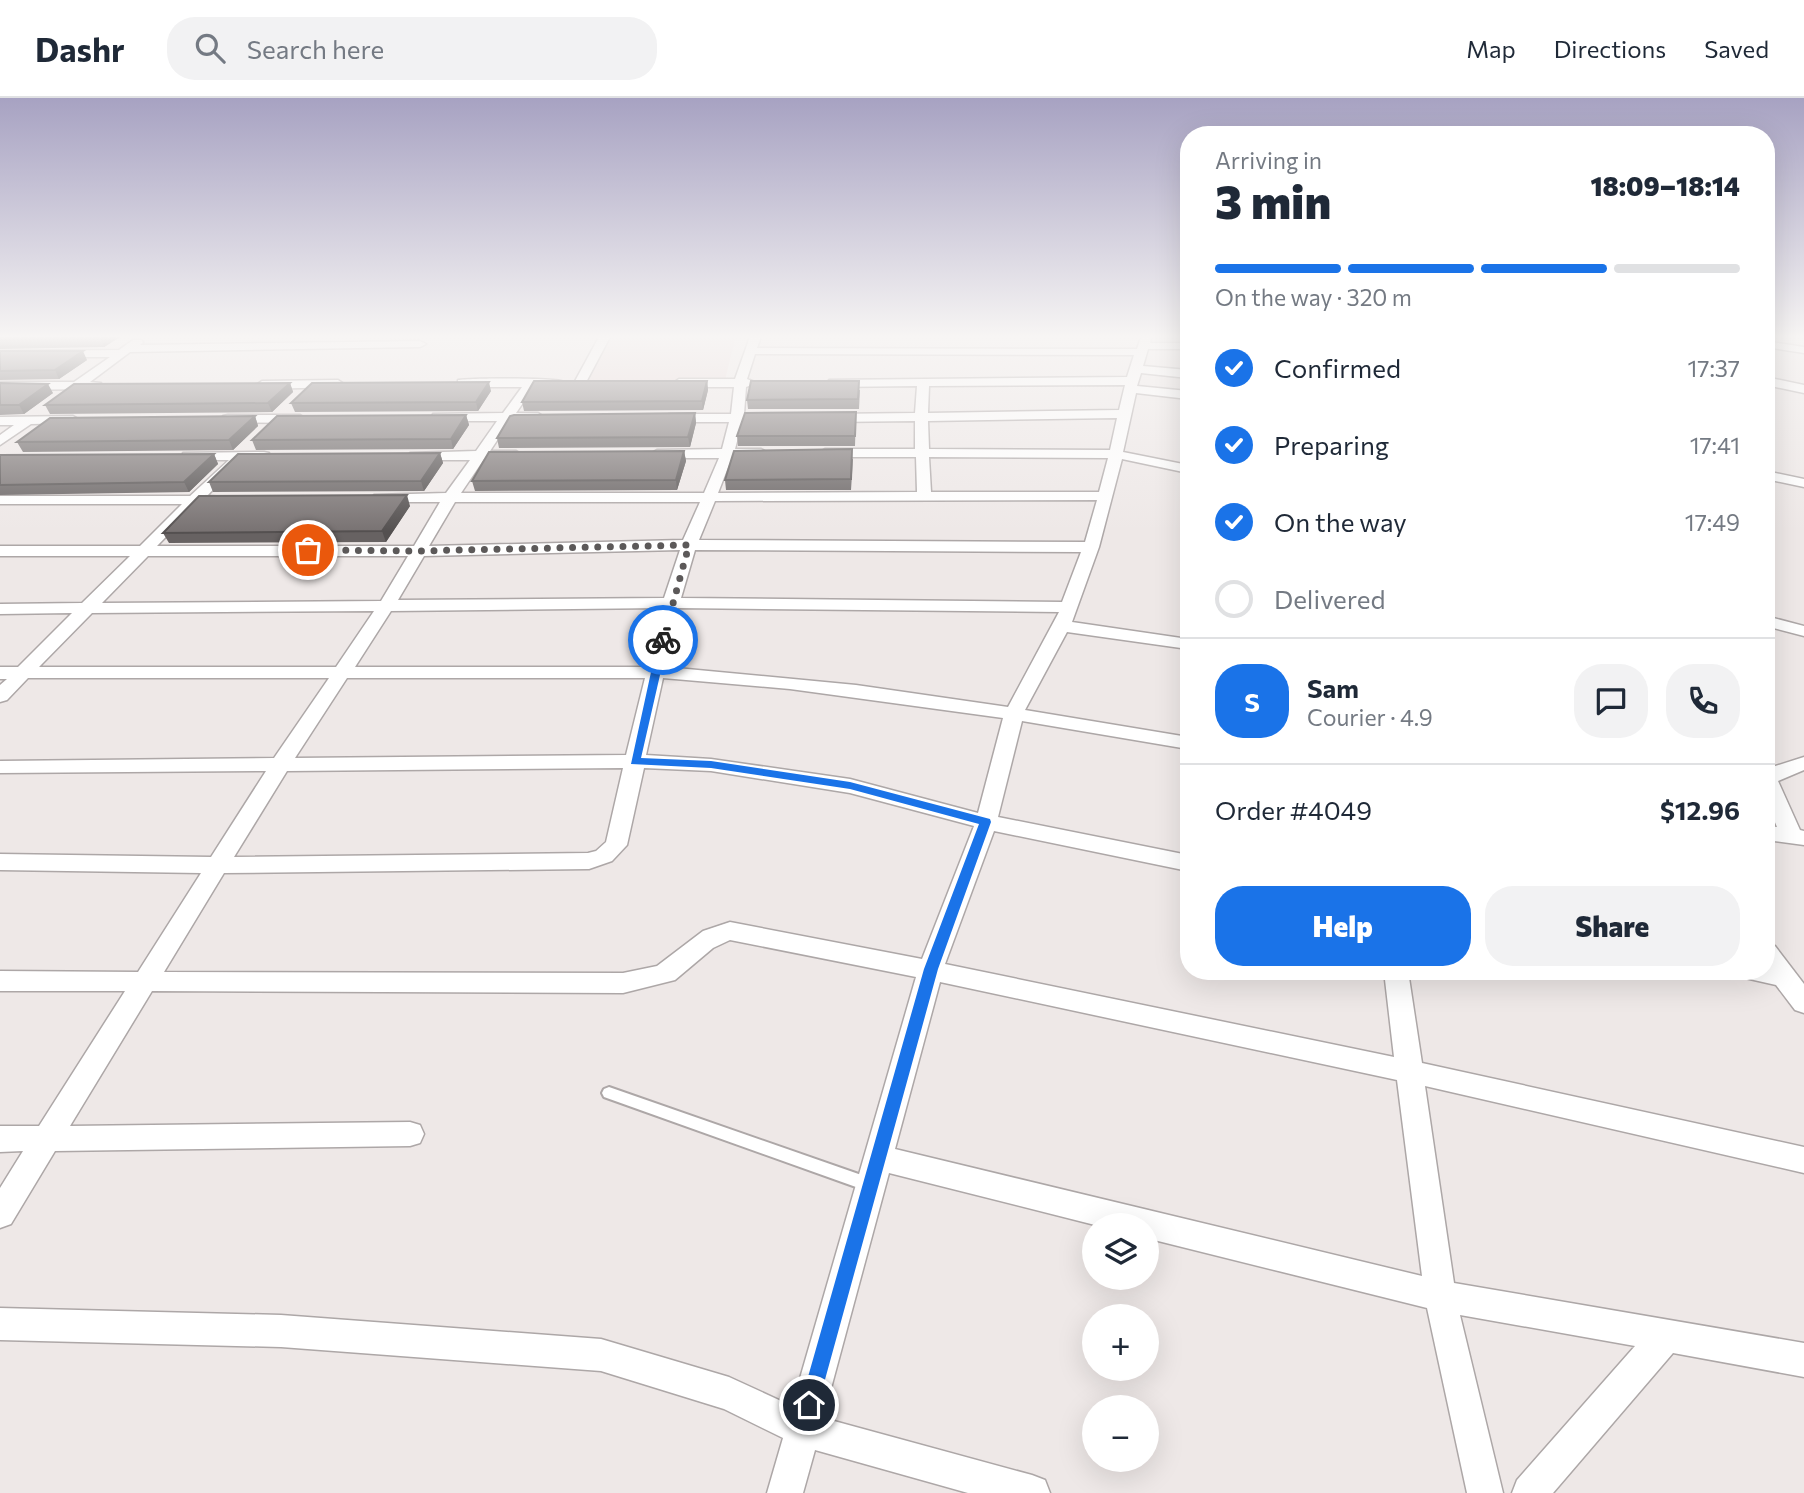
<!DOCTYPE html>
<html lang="en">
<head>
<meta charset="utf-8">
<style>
	body { margin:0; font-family:Commissioner,sans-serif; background:#f2f2f3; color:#1f2937; height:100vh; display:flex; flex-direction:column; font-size:26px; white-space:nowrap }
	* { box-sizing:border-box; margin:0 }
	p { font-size:23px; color:#747a83 }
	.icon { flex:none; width:38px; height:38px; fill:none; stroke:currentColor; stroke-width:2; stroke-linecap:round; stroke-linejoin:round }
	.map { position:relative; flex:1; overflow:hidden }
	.drawer { position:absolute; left:1180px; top:28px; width:595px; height:854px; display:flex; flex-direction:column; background:#fff; border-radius:28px; box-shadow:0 7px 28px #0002 }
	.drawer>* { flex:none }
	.tools { position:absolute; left:1082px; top:1115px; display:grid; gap:14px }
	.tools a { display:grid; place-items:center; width:77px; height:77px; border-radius:50%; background:#fff; box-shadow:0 7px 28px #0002; font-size:35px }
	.pin { position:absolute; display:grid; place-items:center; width:60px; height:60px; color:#fff; margin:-30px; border:4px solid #fff; border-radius:50%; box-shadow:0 2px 7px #0007 }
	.courier { position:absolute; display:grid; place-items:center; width:70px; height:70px; margin:-35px; border:5px solid #1a73e8; border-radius:50%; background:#fff; color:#222; box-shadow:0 2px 9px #0007 }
	.head em { font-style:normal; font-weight:800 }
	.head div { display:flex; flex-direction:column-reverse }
	.head { display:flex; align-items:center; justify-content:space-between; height:119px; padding:0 35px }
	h1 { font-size:46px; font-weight:800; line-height:52px }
	.bar { display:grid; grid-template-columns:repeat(4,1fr); gap:10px 7px; align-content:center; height:84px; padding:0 35px }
	.bar i { height:9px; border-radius:5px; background:#e0e1e3 }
	.bar .on { background:#1a73e8 }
	.bar p { grid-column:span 4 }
	.line { display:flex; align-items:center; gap:18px; padding:0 35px; border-top:2px solid #e0e1e3 }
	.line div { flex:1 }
	.round { display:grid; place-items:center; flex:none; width:74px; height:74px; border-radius:28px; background:#f2f2f3 }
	ol { padding:0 35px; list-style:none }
	li { display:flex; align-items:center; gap:21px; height:77px }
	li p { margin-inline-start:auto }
	li .icon { padding:7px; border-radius:50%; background:#1a73e8; color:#fff; stroke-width:4 }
	li:last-child { color:#747a83 }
	li i { width:38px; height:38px; border:4px solid #e0e1e3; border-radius:50% }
	.cta { display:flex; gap:14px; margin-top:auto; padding:14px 35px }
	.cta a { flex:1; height:80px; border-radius:28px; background:#1a73e8; color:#fff; font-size:28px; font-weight:800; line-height:80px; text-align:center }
	.cta a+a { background:#f2f2f3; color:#1f2937 }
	header { display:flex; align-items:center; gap:42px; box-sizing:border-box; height:98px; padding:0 35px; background:#fff; border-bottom:2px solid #e0e1e3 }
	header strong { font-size:33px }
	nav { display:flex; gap:38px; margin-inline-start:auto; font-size:24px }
	.search { width:490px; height:63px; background:#f2f2f3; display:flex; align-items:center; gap:18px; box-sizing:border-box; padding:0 24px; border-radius:28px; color:#747a83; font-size:26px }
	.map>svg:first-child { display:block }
</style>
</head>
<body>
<header>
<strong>Dashr</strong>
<div class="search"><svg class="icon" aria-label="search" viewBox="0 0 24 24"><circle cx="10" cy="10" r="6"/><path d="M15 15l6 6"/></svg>Search here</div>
<nav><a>Map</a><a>Directions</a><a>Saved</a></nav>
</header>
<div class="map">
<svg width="1804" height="1395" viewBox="0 0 1804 1395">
	<rect width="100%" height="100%" fill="#eee8e7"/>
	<path fill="#e8d8d8" d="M605,241H735L725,282H584Z"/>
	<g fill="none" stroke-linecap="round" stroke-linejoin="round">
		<g stroke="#ada7a7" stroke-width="4">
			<path id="service" d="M609,989L870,1080L875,1082L877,1087L875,1092L870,1094L604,999L602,995L604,991Z"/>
		</g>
		<g stroke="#ada7a7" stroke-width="3">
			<path id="minor" d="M599,239H610L584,288H576L574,285Z
				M750,239H761L757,250L1137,251L1141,239H1151L1150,245H1188V251H1148L1143,268L1188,272V280L1141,275L1137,288L1188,293V301L1136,295L1123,354L1188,367V375L1122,361L1099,449L1072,524L1188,541V551L1067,534L1025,612L1188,639V651L1022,623L998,719L1188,757V773L994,733L945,866L1394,959L1384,873H1408L1422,965L1804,1049V1075L1425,988L1454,1185L1804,1245V1279L1673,1255L1553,1395H1512L1517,1382L1635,1248L1460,1217L1503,1395H1467L1427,1210L1146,1140V1127H1095L889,1075L823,1320L1032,1377L1045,1382L1050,1395H968L815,1352L803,1395H767L783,1340L724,1311L601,1273L281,1249L0,1242V1210L281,1217L601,1241L729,1279L792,1308L916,879L730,842L713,850L675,882L623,895L152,893L70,1028L410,1024L420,1027L424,1036L420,1045L410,1048L55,1053L11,1126L0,1130V1090L23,1053L0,1054V1028H39L125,893H0V873L138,874L201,775L0,772V756L211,759L266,673L0,675V663L274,660L329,580H28L7,602L0,604V587L7,581H0V569H18L72,515L0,516V506L82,505L130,458H0V448H140L182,406H0V398H190L229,362H188L183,361V355L264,354L269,355V361L231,362L237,366L207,398L226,399L228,402L226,405L198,406L157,448H414L440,404H379L372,400L374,397L446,395L470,362H415L410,361V355L476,353L497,323H438L432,319L433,316L503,315L522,289H462L458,288V282C472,280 560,279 568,285L562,289H534L516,315H538L544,319L538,323H510L490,353H516L523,357L516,361H484L461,395H704L719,360H657L650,356L657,352L722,351L729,324H669L663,320L669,316H731L734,289H679L673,285L679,281H735ZM755,256L1134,257L1127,279L829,282V288L833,289L917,288L915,315L830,316L824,320L830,324L915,323V351H825L818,355L825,359H916L917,394L718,395L732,359H761L768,355L761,351H735L742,324L754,320L744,316L746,289L757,285L747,281ZM1125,287L1119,312L928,315L929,288ZM1117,320L1110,352L929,351L928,323ZM929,359L1108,360L1099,394H931ZM1097,402L1085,444L699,442L715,403ZM455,404H700L683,442L429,448ZM680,452L664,500L398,502L424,458ZM695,452L1081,454L1062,504L681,500ZM148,458H408L381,503L102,505ZM661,510L647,569H355L391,513ZM678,510L1059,514L1008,609L856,587L666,569ZM374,513L336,569H39L92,515ZM347,580H645L626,657L295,660ZM663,580L790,591L1003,620L978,715L850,681L711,661L646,657ZM623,670L606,744L596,753L588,755L234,759L287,673ZM644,670L711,673L850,695L974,728L922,861L730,824L703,833L657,868L623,875L164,874L224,775L589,771L612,763L627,747ZM940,884L1397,982L1422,1178L895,1051Z
				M133,242H141L143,244L140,247L420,243L426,246L420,249L130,254L90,284L101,285V291L0,292V284H74L110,259H0V253L119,252Z
				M1766,243L1804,249V255L1766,249Z
				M1766,279L1804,287V295L1766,287Z
				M338,282L344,286L342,289L262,291L256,287L262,283Z
				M228,317H300L306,321L300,325L223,324V318Z
				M73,318L80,322L78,325L31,326L0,347V337L14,327H0V319Z
				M1766,373L1804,381V389L1766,381Z
				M1766,518L1804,528V538L1766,528Z
				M1804,659V672L1778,683L1800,732L1804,733V747L1766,742V728L1777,729L1766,703V671Z
				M1766,846L1775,848L1804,886V915L1795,912L1776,887L1745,880L1742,873H1766Z"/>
		</g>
		<use href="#service" fill="#fff" fill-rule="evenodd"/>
		<use href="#minor" fill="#fff" fill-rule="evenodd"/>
	</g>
	<path fill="#676262" d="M0,239H120L104,249L0,251Z
		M0,253L87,262L59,281L0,282Z
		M707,283L708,292L703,312L524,313L522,304Z
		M0,285L53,295L24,316L0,317Z
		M290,285L293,294L272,314L50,316L45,307Z
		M860,292L859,311H748L747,302Z
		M491,293L478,313L295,314L291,305Z
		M856,314L855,348H738L737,338Z
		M695,315L696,325L690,349L499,350L497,340Z
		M466,317L469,327L453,351L256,352L252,342Z
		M255,318L258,328L233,352L23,354L17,344Z
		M684,353L686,363L677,392L475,393L472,383Z
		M440,355L443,365L424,393L213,394L209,384Z
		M214,356L218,366L189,394L0,397V357Z
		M853,361L851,392H726L725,382Z
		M410,408L386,444L169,445L163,435Z"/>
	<path fill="#545050" d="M103,239H120L104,249L100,241Z
		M83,253L87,262L59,281L55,272Z
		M707,283L708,292L703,312L702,303Z
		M489,284L491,293L478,313L476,304Z
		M290,285L293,294L272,314L268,305Z
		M48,286L53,295L24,316L19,307Z
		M695,315L696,325L690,349L688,339Z
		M466,317L469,327L453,351L451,341Z
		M255,318L258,328L233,352L229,342Z
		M684,353L686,363L677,392L676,382Z
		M440,355L443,365L424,393L421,383Z
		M214,356L218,366L189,394L184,384Z
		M407,397L410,408L386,444L382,433Z"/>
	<path fill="#787272" stroke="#545050" stroke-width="2" d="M0,239H103L100,241L0,242Z
		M0,253H83L55,272L0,273Z
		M534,283H707L702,303L522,304Z
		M751,283H859L858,301L747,302Z
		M489,284L476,304L291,305L312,285Z
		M0,285L48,286L19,307H0Z
		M290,285L268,305L45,307L74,286Z
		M856,314L855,338H737L745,315Z
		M695,315L688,339L497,340L510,318L514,317Z
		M466,317L451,341L252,342L277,318Z
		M255,318L229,342L17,344L50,320Z
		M852,351L851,381L725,382L734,353Z
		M684,353L676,382L472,383L489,354Z
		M440,355L421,383L209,384L238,356Z
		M214,356L184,384L0,387V357Z
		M407,397L382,433L163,435L199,398Z"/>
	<linearGradient id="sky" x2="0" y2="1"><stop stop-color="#a7a2c2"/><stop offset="0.55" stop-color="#f7f5f4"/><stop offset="1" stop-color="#f7f5f4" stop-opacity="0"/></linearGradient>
	<rect width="1804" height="434" fill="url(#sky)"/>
	<path fill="#1a73e8" d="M663,539L668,542L641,660L711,663L850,684L990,721L991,724L938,871L818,1307L816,1313L809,1316L803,1313L800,1307L924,871L979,726L850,691L711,670L631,666L658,542Z"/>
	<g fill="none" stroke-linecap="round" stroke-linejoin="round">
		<path stroke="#5c5959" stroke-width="7" stroke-dasharray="0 12.6" d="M308,452L418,453L689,447L663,542"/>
	</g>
</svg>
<div class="tools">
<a><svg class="icon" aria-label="layers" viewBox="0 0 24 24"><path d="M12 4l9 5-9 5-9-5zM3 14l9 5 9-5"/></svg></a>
<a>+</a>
<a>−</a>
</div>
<div class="pin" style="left:308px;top:452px;background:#ea580c"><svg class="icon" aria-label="bag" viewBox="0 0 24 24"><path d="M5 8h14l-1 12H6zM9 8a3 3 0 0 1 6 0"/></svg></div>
<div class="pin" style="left:809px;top:1307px;background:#1f2937"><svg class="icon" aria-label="home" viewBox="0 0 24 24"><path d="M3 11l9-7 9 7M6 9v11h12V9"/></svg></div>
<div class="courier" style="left:663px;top:542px"><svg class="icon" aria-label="bike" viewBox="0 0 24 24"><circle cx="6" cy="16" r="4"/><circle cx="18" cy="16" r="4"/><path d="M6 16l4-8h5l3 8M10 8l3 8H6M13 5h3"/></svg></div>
<section class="drawer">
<div class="head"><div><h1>3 min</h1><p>Arriving in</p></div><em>18:09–18:14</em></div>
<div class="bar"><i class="on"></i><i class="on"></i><i class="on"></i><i></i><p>On the way · 320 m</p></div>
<ol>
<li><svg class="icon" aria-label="check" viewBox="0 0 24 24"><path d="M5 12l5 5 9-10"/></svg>Confirmed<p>17:37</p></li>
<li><svg class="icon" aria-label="check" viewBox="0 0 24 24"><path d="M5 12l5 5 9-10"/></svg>Preparing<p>17:41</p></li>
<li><svg class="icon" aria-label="check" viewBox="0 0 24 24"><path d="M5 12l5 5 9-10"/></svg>On the way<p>17:49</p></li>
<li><i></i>Delivered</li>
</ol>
<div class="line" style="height:126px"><b class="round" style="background:#1a73e8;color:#fff">S</b><div><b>Sam</b><p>Courier · 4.9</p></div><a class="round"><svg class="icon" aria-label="chat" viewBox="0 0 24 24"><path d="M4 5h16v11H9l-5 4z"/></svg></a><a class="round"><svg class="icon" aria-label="phone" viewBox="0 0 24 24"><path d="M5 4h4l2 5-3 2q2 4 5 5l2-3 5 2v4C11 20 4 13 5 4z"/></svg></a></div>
<div class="line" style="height:91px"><div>Order #4049</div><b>$12.96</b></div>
<div class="cta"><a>Help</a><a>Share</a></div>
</section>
</div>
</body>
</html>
